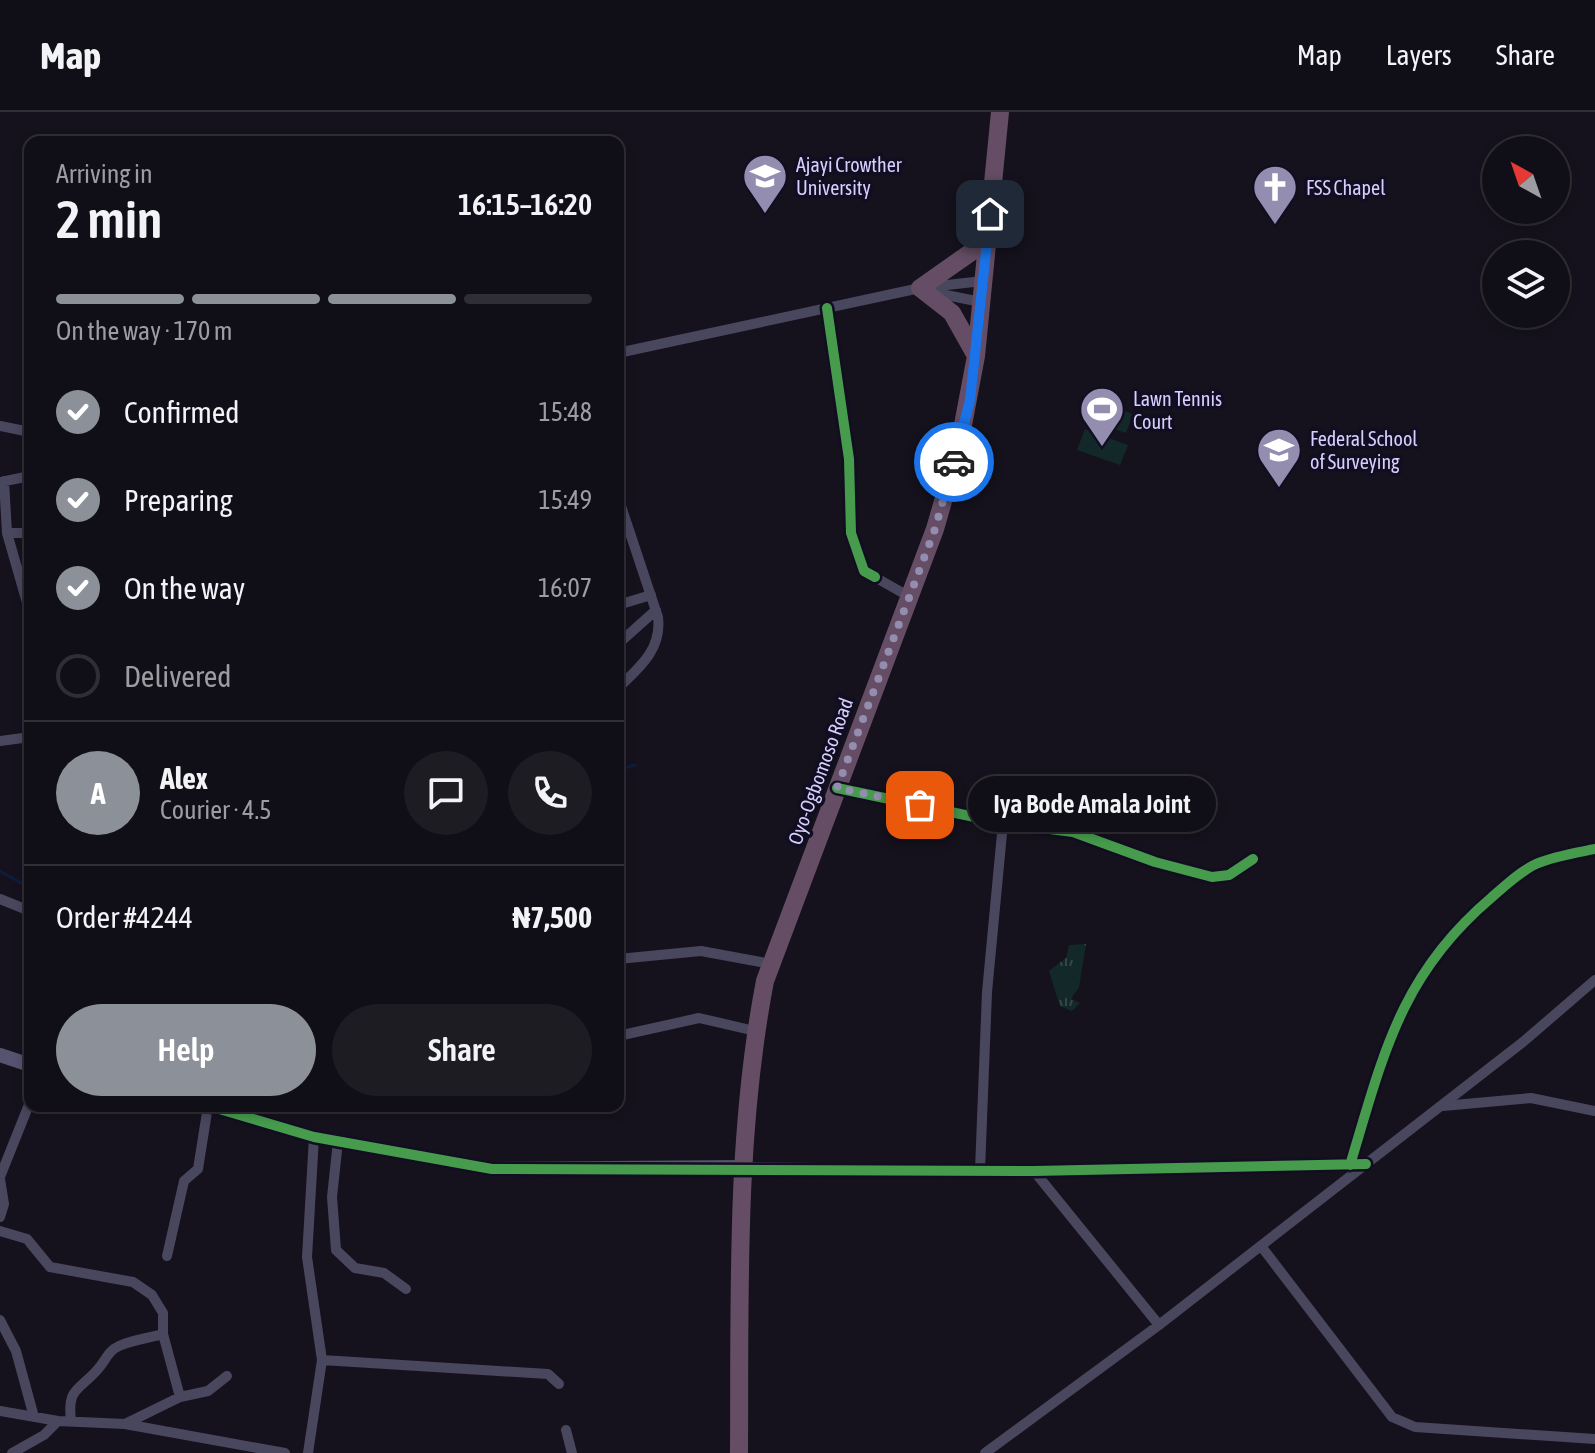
<!DOCTYPE html>
<html lang="en">
<head>
<meta charset="utf-8">
<style>
	body { margin:0; font-family:"Asap Condensed",sans-serif; background:#1e1c23; color:#f1f3f6; height:100vh; display:flex; flex-direction:column; font-size:30px; white-space:nowrap }
	* { box-sizing:border-box; margin:0 }
	p { font-size:26px; color:#9c9ca1 }
	.icon { flex:none; width:44px; height:44px; fill:none; stroke:currentColor; stroke-width:2; stroke-linecap:round; stroke-linejoin:round }
	.map { position:relative; flex:1; overflow:hidden }
	.details { position:absolute; left:24px; top:24px; width:600px; height:976px; display:flex; flex-direction:column; background:#100e16; border-radius:16px; box-shadow:0 4px 12px #0003,0 0 0 2px #302e35 }
	.details>* { flex:none }
	.needle { width:52px; rotate:320deg }
	.tools { position:absolute; left:1482px; top:24px; display:grid; gap:16px }
	.tools a { display:grid; place-items:center; width:88px; height:88px; border-radius:50%; background:#100e16; box-shadow:0 4px 12px #0003,0 0 0 2px #302e35; font-size:40px }
	.pin { position:absolute; display:grid; place-items:center; width:68px; height:68px; color:#fff; margin:-34px; border-radius:16px; box-shadow:0 4px 12px #0006 }
	.courier { position:absolute; display:grid; place-items:center; width:80px; height:80px; margin:-40px; border:6px solid #1a73e8; border-radius:50%; background:#fff; color:#222; box-shadow:0 2px 10px #0007 }
	.bubble { position:absolute; height:56px; border-radius:28px; background:#100e16; box-shadow:0 4px 12px #0003,0 0 0 2px #302e35; font-size:26px; font-weight:600; line-height:56px; text-align:center }
	.summary em { font-style:normal; font-weight:600 }
	.summary div { display:flex; flex-direction:column-reverse }
	.summary { display:flex; align-items:center; justify-content:space-between; height:136px; padding:0 32px }
	h1 { font-size:52px; font-weight:600; line-height:60px }
	.bar { display:grid; grid-template-columns:repeat(4,1fr); gap:12px 8px; align-content:center; height:96px; padding:0 32px }
	.bar i { height:10px; border-radius:6px; background:#302e35 }
	.bar .on { background:#8c9099 }
	.bar p { grid-column:span 4 }
	.line { display:flex; align-items:center; gap:20px; padding:0 32px; border-top:2px solid #302e35 }
	.line div { flex:1 }
	.round { display:grid; place-items:center; flex:none; width:84px; height:84px; border-radius:42px; background:#1e1c23 }
	ol { padding:0 32px; list-style:none }
	li { display:flex; align-items:center; gap:24px; height:88px }
	li p { margin-inline-start:auto }
	li .icon { padding:8px; border-radius:50%; background:#8c9099; color:#fff; stroke-width:4 }
	li:last-child { color:#9c9ca1 }
	li i { width:44px; height:44px; border:4px solid #302e35; border-radius:50% }
	.action { display:flex; gap:16px; margin-top:auto; padding:16px 32px }
	.action a { flex:1; height:92px; border-radius:48px; background:#8c9099; color:#fff; font-size:32px; font-weight:600; line-height:92px; text-align:center }
	.action a+a { background:#1e1c23; color:#f1f3f6 }
	header { display:flex; align-items:center; gap:48px; box-sizing:border-box; height:112px; padding:0 40px; background:#100e16; border-bottom:2px solid #302e35 }
	header strong { font-size:38px }
	nav { display:flex; gap:44px; margin-inline-start:auto; font-size:28px }
	.map>svg:first-child { display:block }
</style>
</head>
<body>
<header>
<strong>Map</strong>
<nav><a>Map</a><a>Layers</a><a>Share</a></nav>
</header>
<div class="map">
<svg width="1595" height="1341" viewBox="0 0 1595 1341">
	<defs>
		<pattern id="grass-tufts" width="24" height="20" patternUnits="userSpaceOnUse" patternTransform="scale(2)"><rect width="24" height="20" fill="#122829"/><path d="M3 7l-1-3M5 7V3M7 7l1-3M15 17l-1-3M17 17v-4M19 17l1-3" fill="none" stroke="#344649"/></pattern>
	</defs>
	<rect width="100%" height="100%" fill="#15121d"/>
	<path fill="url(#grass-tufts)" d="M1086,832L1079,875L1071,887L1080,891L1072,899L1060,894L1049,859L1066,846L1069,833Z"/>
	<path fill="#122829" d="M1097,290L1133,302L1126,321L1091,309Z
		M1085,317L1128,333L1120,353L1077,338Z"/>
	<g fill="none" stroke-linecap="round" stroke-linejoin="round">
		<path stroke="#0d1c3f" stroke-width="3" d="M618,658L635,653
			M0,759L30,776"/>
		<path stroke="#49475e" stroke-width="10" d="M936,176L946,183L981,190
			M827,196L849,347L851,421L864,459L910,485
			M618,241L920,176L983,169
			M0,314L30,320
			M4,369L7,421L30,501
			M0,370L30,364
			M618,385L658,505C662,537 640,555 618,576
			M7,421H30
			M618,493L651,483
			M618,532L656,498
			M0,629L30,625
			M837,676L1003,711L1073,720L1155,750L1212,765L1229,763L1253,747
			M0,787L30,799
			M618,847L701,839L771,852
			M618,924L699,906L755,919
			M1443,994L1531,986L1595,999
			M338,1029L332,1085L336,1138L355,1156L384,1161L406,1177
			M1350,1053C1383,944 1400,863 1491,786C1505,774 1519,760 1536,752C1554,744 1575,741 1595,737
			M742,1055L1034,1059L1366,1052
			M980,1058L987,880L1003,711
			M1034,1059L1159,1213
			M0,1065L30,990
			M0,1067L4,1092L0,1105
			M0,1119L27,1127L50,1155L133,1170L152,1183L163,1201V1222L180,1285
			M1261,1134L1392,1305L1415,1315L1595,1327
			M167,1144L184,1069L198,1057L208,994
			M0,1208L16,1239L34,1305
			M322,1248L548,1262L559,1272
			M0,1299L58,1309L125,1312L285,1341
			M71,1309C67,1275 79,1279 98,1257C106,1248 108,1239 119,1234C132,1228 149,1226 163,1222
			M125,1312L180,1285L208,1279L227,1264
			M566,1318L572,1341
			M12,1341L44,1323L58,1309
			M308,1341L322,1248L307,1145L314,1025
			M985,1341L1159,1213L1366,1052L1523,930L1595,868"/>
		<path stroke="#565371" stroke-width="14" d="M0,943L30,953
			M209,994L314,1025L492,1057L742,1055"/>
		<path stroke="#654e65" stroke-width="18" d="M975,242L952,201L920,176L987,129
			M739,1341C740,1183 735,1025 765,869L935,417L959,334L976,244L1000,0"/>
		<g stroke="#120e22" stroke-width="15">
			<path id="cycleway" d="M827,196L849,347L851,421L864,459L875,465
				M837,676L1003,711L1073,720L1155,750L1212,765L1229,763L1253,747
				M209,994L314,1025L492,1057L1034,1059L1366,1052
				M1350,1053C1383,944 1400,863 1491,786C1505,774 1519,760 1536,752C1554,744 1575,741 1595,737"/>
		</g>
		<use href="#cycleway" stroke="#469c4c" stroke-width="10"/>
	</g>
	<g fill="none" stroke-linecap="round" stroke-linejoin="round">
		<path stroke="#938daf" stroke-width="8" stroke-dasharray="0 14.4" d="M920,693L837,676L935,417L954,350"/>
		<path stroke="#1a73e8" stroke-width="10" d="M954,350L970,288L990,102"/>
	</g>
	<defs>
		<g id="university-pin" transform="scale(2.3)"><path d="M0 17L-7.5 6A9.5 9.5 0 1 1 7.5 6Z" fill="#938daf" stroke="#120e22"/><path d="M0-5L7-2L0 1L-7-2ZM-4 1L0 2.5L4 1V4Q0 6-4 4Z" fill="#fff"/></g>
		<g id="church-pin" transform="scale(2.3)"><path d="M0 17L-7.5 6A9.5 9.5 0 1 1 7.5 6Z" fill="#938daf" stroke="#120e22"/><path d="M-1.2-6h2.4v3.5h3.3v2.4h-3.3V6h-2.4V-.1h-3.3v-2.4h3.3Z" fill="#fff"/></g>
		<g id="stadium-pin" transform="scale(2.3)"><path d="M0 17L-7.5 6A9.5 9.5 0 1 1 7.5 6Z" fill="#938daf" stroke="#120e22"/><path d="M0-5a6.5 5 0 1 0 0 10a6.5 5 0 1 0 0-10ZM-3.5-1.8h7v3.6h-7Z" fill="#fff"/></g>
		<g id="school-pin" transform="scale(2.3)"><path d="M0 17L-7.5 6A9.5 9.5 0 1 1 7.5 6Z" fill="#938daf" stroke="#120e22"/><path d="M0-5L7-2L0 1L-7-2ZM-4 1L0 2.5L4 1V4Q0 6-4 4Z" fill="#fff"/></g>
	</defs>
	<g fill-rule="evenodd">
		<use href="#university-pin" x="765" y="64"/>
		<use href="#church-pin" x="1275" y="75"/>
		<use href="#stadium-pin" x="1102" y="297"/>
		<use href="#school-pin" x="1279" y="338"/>
	</g>
	<g text-anchor="middle" dominant-baseline="central" stroke-width="7" stroke-linejoin="round" paint-order="stroke">
		<g font-size="20" fill="#d7cffe" stroke="#120e22" text-anchor="start">
			<text x="796" y="52">Ajayi Crowther<tspan x="796" dy="23">University</tspan></text>
			<text x="1306" y="75">FSS Chapel</text>
			<text x="1133" y="286">Lawn Tennis<tspan x="1133" dy="23">Court</tspan></text>
			<text x="1310" y="326">Federal School<tspan x="1310" dy="23">of Surveying</tspan></text>
		</g>
		<g font-size="20" fill="#d7cffe" stroke="#120e22">
			<text transform="translate(820 659) rotate(-70)">Oyo-Ogbomoso Road</text>
		</g>
	</g>
</svg>
<div class="tools">
<a><svg class="needle" viewBox="-14 -14 28 28"><path d="M0-13l5 13h-10z" fill="#e53935"/><path d="M0 13l5-13h-10z" fill="#9c9ca1"/></svg></a>
<a><svg class="icon" aria-label="layers" viewBox="0 0 24 24"><path d="M12 4l9 5-9 5-9-5zM3 14l9 5 9-5"/></svg></a>
</div>
<div class="pin" style="left:920px;top:693px;background:#ea580c"><svg class="icon" aria-label="bag" viewBox="0 0 24 24"><path d="M5 8h14l-1 12H6zM9 8a3 3 0 0 1 6 0"/></svg></div>
<div class="pin" style="left:990px;top:102px;background:#1f2937"><svg class="icon" aria-label="home" viewBox="0 0 24 24"><path d="M3 11l9-7 9 7M6 9v11h12V9"/></svg></div>
<div class="courier" style="left:954px;top:350px"><svg class="icon" aria-label="car" viewBox="0 0 24 24"><path d="M5 17H2v-5l4-1 3-4h7l3 4 3 1v5h-3M9 17h6M6 11h13"/><circle cx="7" cy="17" r="2"/><circle cx="17" cy="17" r="2"/></svg></div>
<div class="bubble" style="left:968px;top:664px;width:248px">Iya Bode Amala Joint</div>
<section class="details">
<div class="summary"><div><h1>2 min</h1><p>Arriving in</p></div><em>16:15–16:20</em></div>
<div class="bar"><i class="on"></i><i class="on"></i><i class="on"></i><i></i><p>On the way · 170 m</p></div>
<ol>
<li><svg class="icon" aria-label="check" viewBox="0 0 24 24"><path d="M5 12l5 5 9-10"/></svg>Confirmed<p>15:48</p></li>
<li><svg class="icon" aria-label="check" viewBox="0 0 24 24"><path d="M5 12l5 5 9-10"/></svg>Preparing<p>15:49</p></li>
<li><svg class="icon" aria-label="check" viewBox="0 0 24 24"><path d="M5 12l5 5 9-10"/></svg>On the way<p>16:07</p></li>
<li><i></i>Delivered</li>
</ol>
<div class="line" style="height:144px"><b class="round" style="background:#8c9099;color:#fff">A</b><div><b>Alex</b><p>Courier · 4.5</p></div><a class="round"><svg class="icon" aria-label="chat" viewBox="0 0 24 24"><path d="M4 5h16v11H9l-5 4z"/></svg></a><a class="round"><svg class="icon" aria-label="phone" viewBox="0 0 24 24"><path d="M5 4h4l2 5-3 2q2 4 5 5l2-3 5 2v4C11 20 4 13 5 4z"/></svg></a></div>
<div class="line" style="height:104px"><div>Order #4244</div><b>₦7,500</b></div>
<div class="action"><a>Help</a><a>Share</a></div>
</section>
</div>
</body>
</html>
